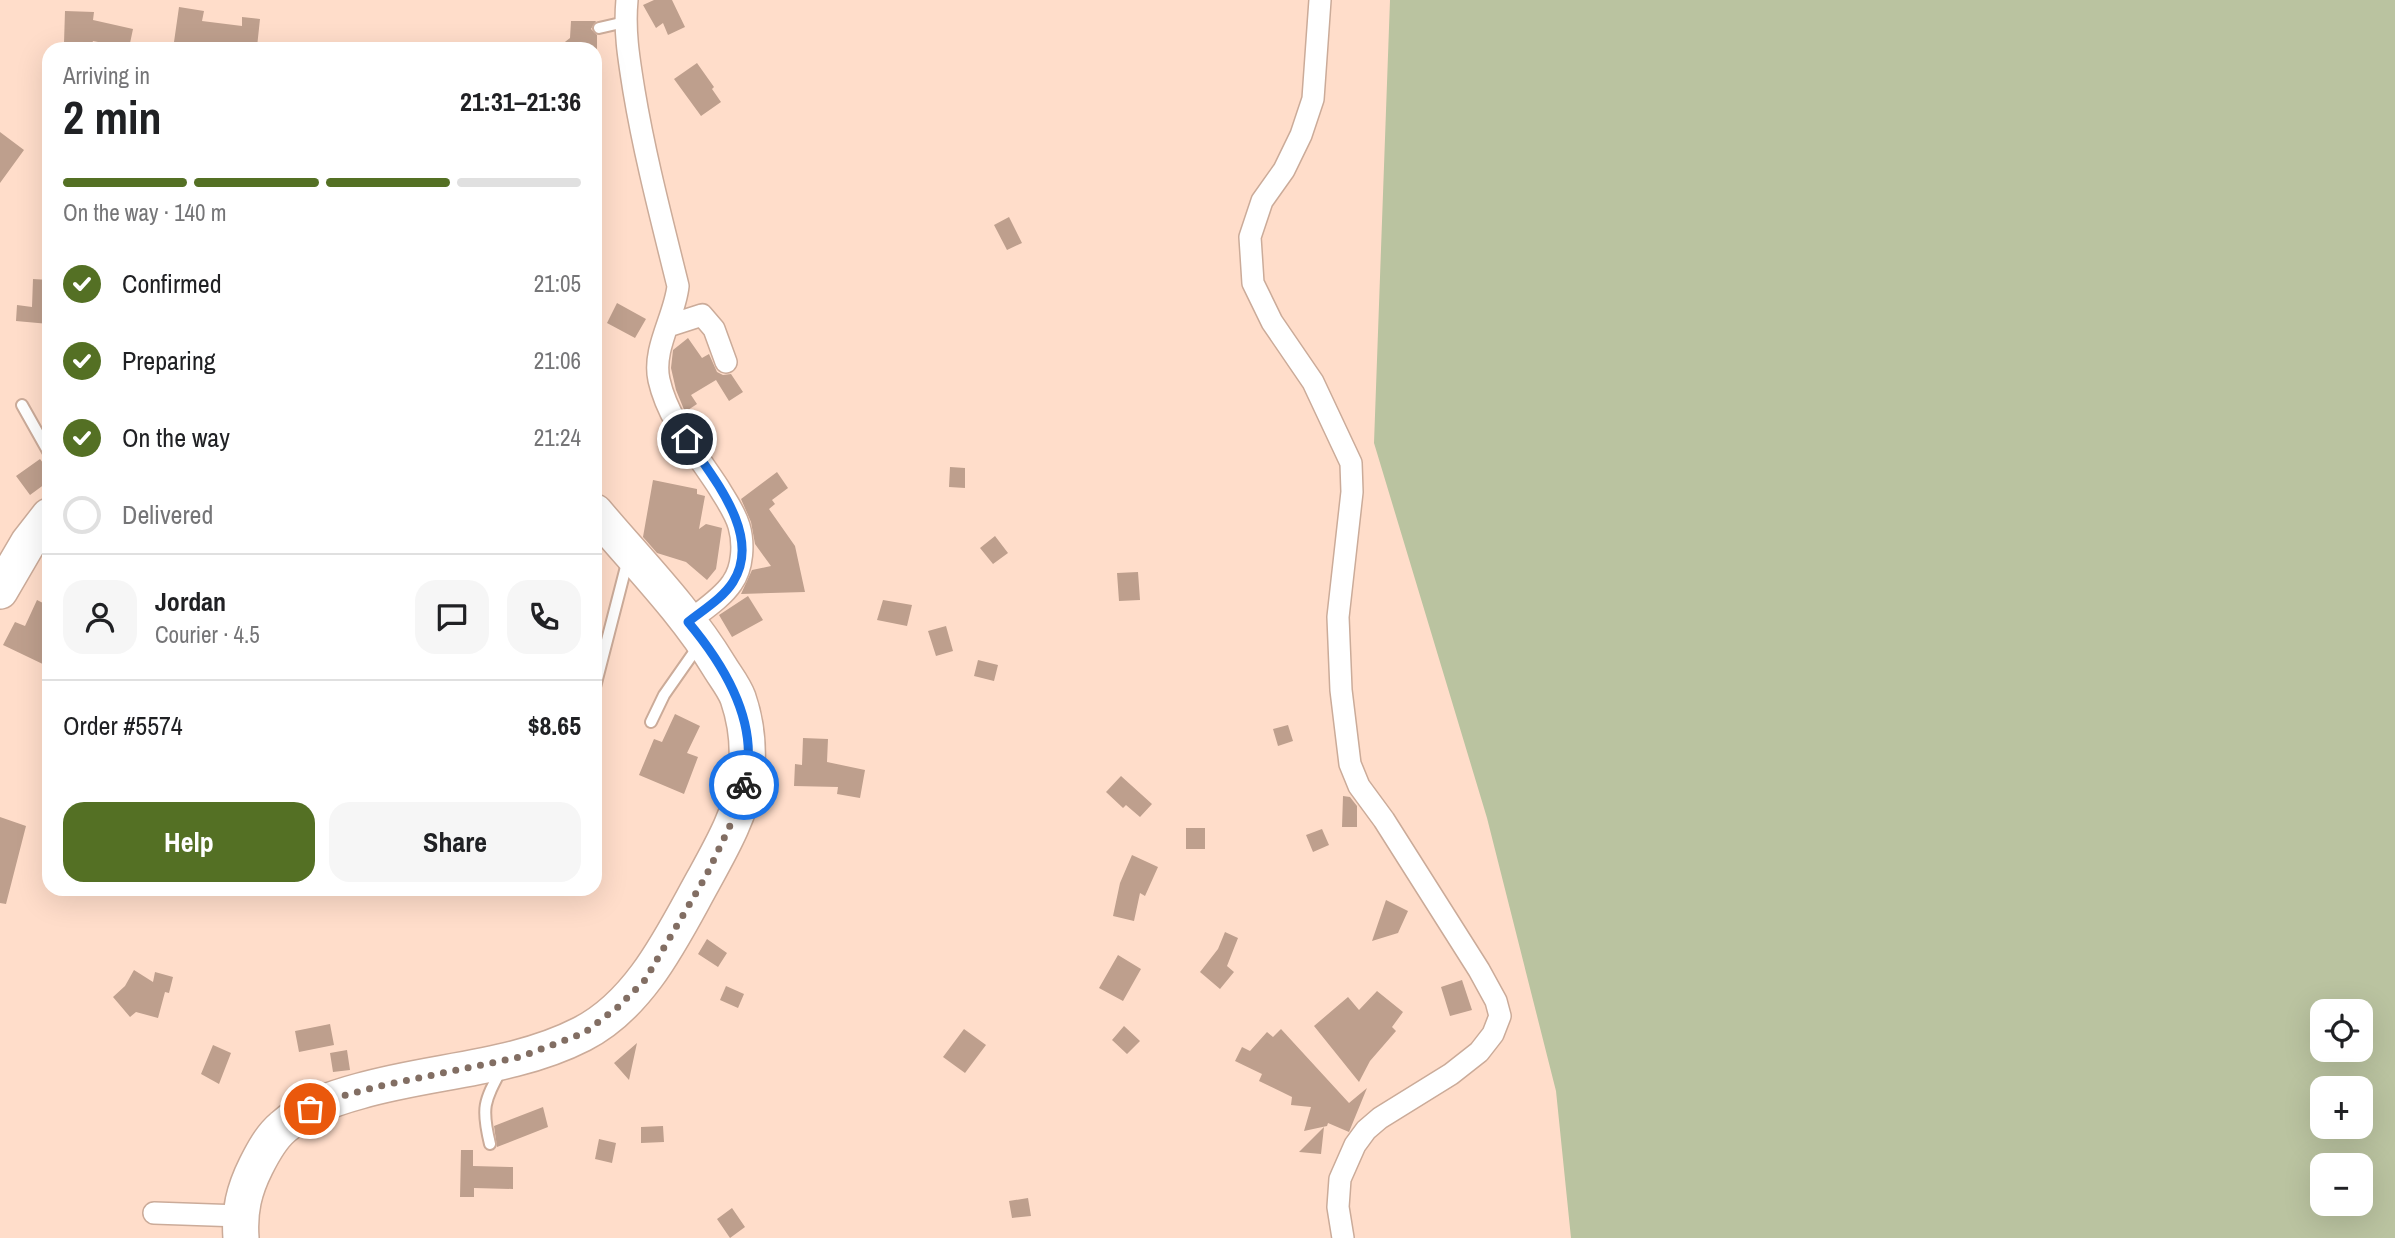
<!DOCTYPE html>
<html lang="en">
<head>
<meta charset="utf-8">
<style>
	body { margin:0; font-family:"Archivo Narrow",sans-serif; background:#f6f6f6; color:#202124; height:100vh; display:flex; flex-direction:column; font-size:26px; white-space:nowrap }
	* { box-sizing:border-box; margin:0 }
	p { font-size:23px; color:#757577 }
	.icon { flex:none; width:38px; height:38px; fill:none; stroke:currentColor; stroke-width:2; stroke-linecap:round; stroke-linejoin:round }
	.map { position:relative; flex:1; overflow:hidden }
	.details { position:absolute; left:42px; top:42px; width:560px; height:854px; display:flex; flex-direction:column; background:#fff; border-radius:21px; box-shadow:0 7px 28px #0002 }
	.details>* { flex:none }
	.controls { position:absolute; left:2310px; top:999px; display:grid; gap:14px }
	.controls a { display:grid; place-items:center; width:63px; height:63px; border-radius:14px; background:#fff; box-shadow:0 7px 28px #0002; font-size:35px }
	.pin { position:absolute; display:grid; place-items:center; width:60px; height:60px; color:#fff; margin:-30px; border:4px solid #fff; border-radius:50%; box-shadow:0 2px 7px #0007 }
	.courier { position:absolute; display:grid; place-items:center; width:70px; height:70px; margin:-35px; border:5px solid #1a73e8; border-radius:50%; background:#fff; color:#222; box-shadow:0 2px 9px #0007 }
	.summary em { font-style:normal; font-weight:700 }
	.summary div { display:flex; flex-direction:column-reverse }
	.summary { display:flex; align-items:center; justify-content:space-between; height:119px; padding:0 21px }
	h1 { font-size:46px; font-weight:700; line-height:52px }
	.bar { display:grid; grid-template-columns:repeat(4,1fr); gap:10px 7px; align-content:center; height:84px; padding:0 21px }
	.bar i { height:9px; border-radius:5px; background:#e0e0e0 }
	.bar .on { background:#547024 }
	.bar p { grid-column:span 4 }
	.line { display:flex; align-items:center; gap:18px; padding:0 21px; border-top:2px solid #e0e0e0 }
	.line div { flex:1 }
	.round { display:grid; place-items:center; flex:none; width:74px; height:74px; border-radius:21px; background:#f6f6f6 }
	ol { padding:0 21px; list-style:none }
	li { display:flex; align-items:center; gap:21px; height:77px }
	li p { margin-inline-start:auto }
	li .icon { padding:7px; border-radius:50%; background:#547024; color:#fff; stroke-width:4 }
	li:last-child { color:#757577 }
	li i { width:38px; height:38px; border:4px solid #e0e0e0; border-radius:50% }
	.button { display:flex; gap:14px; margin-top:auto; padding:14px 21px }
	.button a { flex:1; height:80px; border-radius:21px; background:#547024; color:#fff; font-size:28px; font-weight:700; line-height:80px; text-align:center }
	.button a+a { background:#f6f6f6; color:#202124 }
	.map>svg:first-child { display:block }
</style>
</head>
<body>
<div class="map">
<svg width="2395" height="1238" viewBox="0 0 2395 1238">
	<rect width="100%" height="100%" fill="#ffddca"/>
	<path fill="#bac3a0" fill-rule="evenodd" d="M1390,0H2395V1238H1571L1556,1091L1487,818L1374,443ZM2322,1012H2361V1050H2322ZM2322,1088H2361V1127H2322ZM2322,1166H2361V1204H2322Z"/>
	<path fill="#be9f8d" d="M654,0H672L685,27L668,35L663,23L656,28L643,5Z
		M179,7L204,11L202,21L242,26V17L260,19L257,47L223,43L222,48L199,46L174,42Z
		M65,11L94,12L93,20L133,29L129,48L93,41L92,44L64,43Z
		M571,21H596L591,29L597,35V49H556L570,38Z
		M697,63L714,87L712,89L721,102L701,116L674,79Z
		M0,132L24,150L0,183Z
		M1009,217L1022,243L1007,250L994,225Z
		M33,279L49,280V324L16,321L17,305L32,307Z
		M617,303L646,319L635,338L607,323Z
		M688,338L702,358L709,354L717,372L723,375L731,374L743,392L729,401L716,380L691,395L697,404L685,412L676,390L671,368L673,350Z
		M40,459L49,471V481L30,495L16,476Z
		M950,467L965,468V488L949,487Z
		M777,472L788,488L772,500L775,504L769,509L795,546L805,592L741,594L752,570L771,566L755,544L751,522L741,499Z
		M653,480L697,489V494L705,496L699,529L706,524L722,528L716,569L707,580L686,562L657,553L643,537Z
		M995,536L1008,553L993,564L980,548Z
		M1138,572L1140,600L1119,601L1117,573Z
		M748,596L763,620L732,637L719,615Z
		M37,600L49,606V667L3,645L15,622L25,626Z
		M883,600L912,605L907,626L877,620Z
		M946,626L953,651L936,656L928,631Z
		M978,660L998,665L994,681L974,676Z
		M675,714L700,726L687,753L698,757L684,794L639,775L654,739L662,742Z
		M1288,725L1293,741L1278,746L1273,729Z
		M803,738L828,739L827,762L865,770L860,798L837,794L838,787L794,786L795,764L802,765Z
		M1121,776L1152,804L1140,817L1126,805L1123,808L1106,792Z
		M1343,796L1350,797L1357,806V827H1342Z
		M0,817L26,826L6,904L0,903Z
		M1186,828H1205V849H1186Z
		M1322,829L1329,845L1313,852L1306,835Z
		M1132,855L1158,867L1145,896L1140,893L1134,921L1113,916L1120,883Z
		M1386,900L1408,911L1398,933L1372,941Z
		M1225,932L1238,938L1227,966L1234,972L1220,989L1200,972L1218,949Z
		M707,939L727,953L718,967L698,954Z
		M1118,955L1141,969L1123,1001L1099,988Z
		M134,970L153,982L155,972L173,977L169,993L165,992L158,1018L136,1012L130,1017L113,997L125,986Z
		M1462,980L1472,1010L1450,1016L1441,987Z
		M726,986L744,994L738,1008L720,1000Z
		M1377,991L1403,1012L1392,1027L1396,1031L1370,1061L1359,1082L1314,1026L1348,997L1359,1010Z
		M330,1024L334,1045L299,1052L295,1031Z
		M1124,1026L1140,1041L1127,1054L1112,1040Z
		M964,1029L986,1045L965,1073L943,1057Z
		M1281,1029L1349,1103L1367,1088L1349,1132L1328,1123L1327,1126L1304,1131L1311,1107L1291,1105L1292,1097L1259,1081L1262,1074L1235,1061L1242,1047L1250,1051L1267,1032L1273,1037Z
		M637,1043L629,1080L614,1063Z
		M213,1045L231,1053L219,1084L201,1074Z
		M347,1050L350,1070L333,1072L330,1053Z
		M543,1107L548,1127L497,1147L494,1126Z
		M663,1126L664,1142L641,1143V1127Z
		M1324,1127L1321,1154L1299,1152Z
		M599,1139L616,1143L612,1163L595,1159Z
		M461,1150H473V1166L513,1167V1189L474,1188V1197H460Z
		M1028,1198L1031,1216L1012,1218L1009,1201Z
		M732,1208L745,1227L730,1238L717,1219Z"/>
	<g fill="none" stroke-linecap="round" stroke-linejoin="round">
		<g stroke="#cbab99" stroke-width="14">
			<path id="service" d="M599,28L625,22
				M22,405L49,453
				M595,687L628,559
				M651,722L664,695L699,645
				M490,1144C481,1107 484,1102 502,1068"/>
		</g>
		<g stroke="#cbab99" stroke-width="24">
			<path id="minor" d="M627,0C624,31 629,60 634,91C645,157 662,221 678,286C675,316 652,349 659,380C668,420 697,454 719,488C726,500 735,512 739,526C744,543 743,568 732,583C722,598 703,610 688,622
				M1320,0L1313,99L1301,135L1284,170L1262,201L1250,237L1253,283L1272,322L1313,382L1351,463L1352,492L1338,617L1341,690L1350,764L1359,786L1384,820L1479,970L1496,1001L1500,1016L1493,1034L1479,1052L1451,1074L1380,1118L1366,1130L1355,1145L1340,1179L1338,1207L1343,1238
				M668,326L702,315L714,329L726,362
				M154,1213L240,1216"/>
		</g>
		<g stroke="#cbab99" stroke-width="38">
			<path id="trunk" d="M0,591L28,543L49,516
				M241,1238C239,1211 244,1190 256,1166C263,1152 271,1137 283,1127C304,1108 334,1098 360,1091C433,1070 514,1069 582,1034C641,1004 673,935 703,881C720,850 742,812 746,777C749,751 747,724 738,698C734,687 725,676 719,666C685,610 637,562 595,512"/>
		</g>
		<use href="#service" stroke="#fff" stroke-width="10"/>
		<use href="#minor" stroke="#fff" stroke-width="21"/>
		<use href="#trunk" stroke="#fff" stroke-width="35"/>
	</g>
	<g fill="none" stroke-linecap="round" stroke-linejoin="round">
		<path stroke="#826e63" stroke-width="7" stroke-dasharray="0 12.6" d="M310,1109L342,1096L380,1086L520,1057L584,1033L618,1007L645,980L706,876L737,811L744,785"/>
		<path stroke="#1a73e8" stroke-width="9" d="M687,439C712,477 763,535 733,582C723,598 703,610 688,622C725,666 761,726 744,785"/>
	</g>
</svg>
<div class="controls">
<a><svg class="icon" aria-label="locate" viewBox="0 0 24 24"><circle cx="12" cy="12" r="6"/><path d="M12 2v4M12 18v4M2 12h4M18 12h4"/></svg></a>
<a>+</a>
<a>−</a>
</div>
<div class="pin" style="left:310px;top:1109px;background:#ea580c"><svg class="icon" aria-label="bag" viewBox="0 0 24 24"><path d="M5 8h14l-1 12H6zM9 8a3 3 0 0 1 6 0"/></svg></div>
<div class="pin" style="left:687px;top:439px;background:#1f2937"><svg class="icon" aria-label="home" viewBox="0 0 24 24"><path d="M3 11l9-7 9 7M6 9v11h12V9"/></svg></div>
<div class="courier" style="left:744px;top:785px"><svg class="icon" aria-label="bike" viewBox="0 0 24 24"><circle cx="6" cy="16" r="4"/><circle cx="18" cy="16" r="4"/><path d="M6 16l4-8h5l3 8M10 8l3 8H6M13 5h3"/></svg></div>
<section class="details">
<div class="summary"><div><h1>2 min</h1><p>Arriving in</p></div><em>21:31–21:36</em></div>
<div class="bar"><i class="on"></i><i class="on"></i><i class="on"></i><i></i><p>On the way · 140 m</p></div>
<ol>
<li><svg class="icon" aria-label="check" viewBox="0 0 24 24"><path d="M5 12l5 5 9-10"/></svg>Confirmed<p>21:05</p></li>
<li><svg class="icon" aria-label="check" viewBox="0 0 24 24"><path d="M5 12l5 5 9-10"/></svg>Preparing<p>21:06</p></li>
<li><svg class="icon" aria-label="check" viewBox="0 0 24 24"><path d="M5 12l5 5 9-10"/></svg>On the way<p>21:24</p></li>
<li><i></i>Delivered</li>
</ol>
<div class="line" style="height:126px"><a class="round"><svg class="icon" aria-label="person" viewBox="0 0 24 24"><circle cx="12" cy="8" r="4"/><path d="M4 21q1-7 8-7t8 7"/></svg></a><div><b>Jordan</b><p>Courier · 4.5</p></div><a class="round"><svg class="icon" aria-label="chat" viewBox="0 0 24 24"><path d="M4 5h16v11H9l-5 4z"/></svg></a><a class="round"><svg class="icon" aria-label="phone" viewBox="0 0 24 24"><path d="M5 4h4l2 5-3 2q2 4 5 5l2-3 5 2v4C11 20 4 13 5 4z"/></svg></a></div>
<div class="line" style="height:91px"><div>Order #5574</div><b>$8.65</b></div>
<div class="button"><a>Help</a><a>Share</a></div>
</section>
</div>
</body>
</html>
